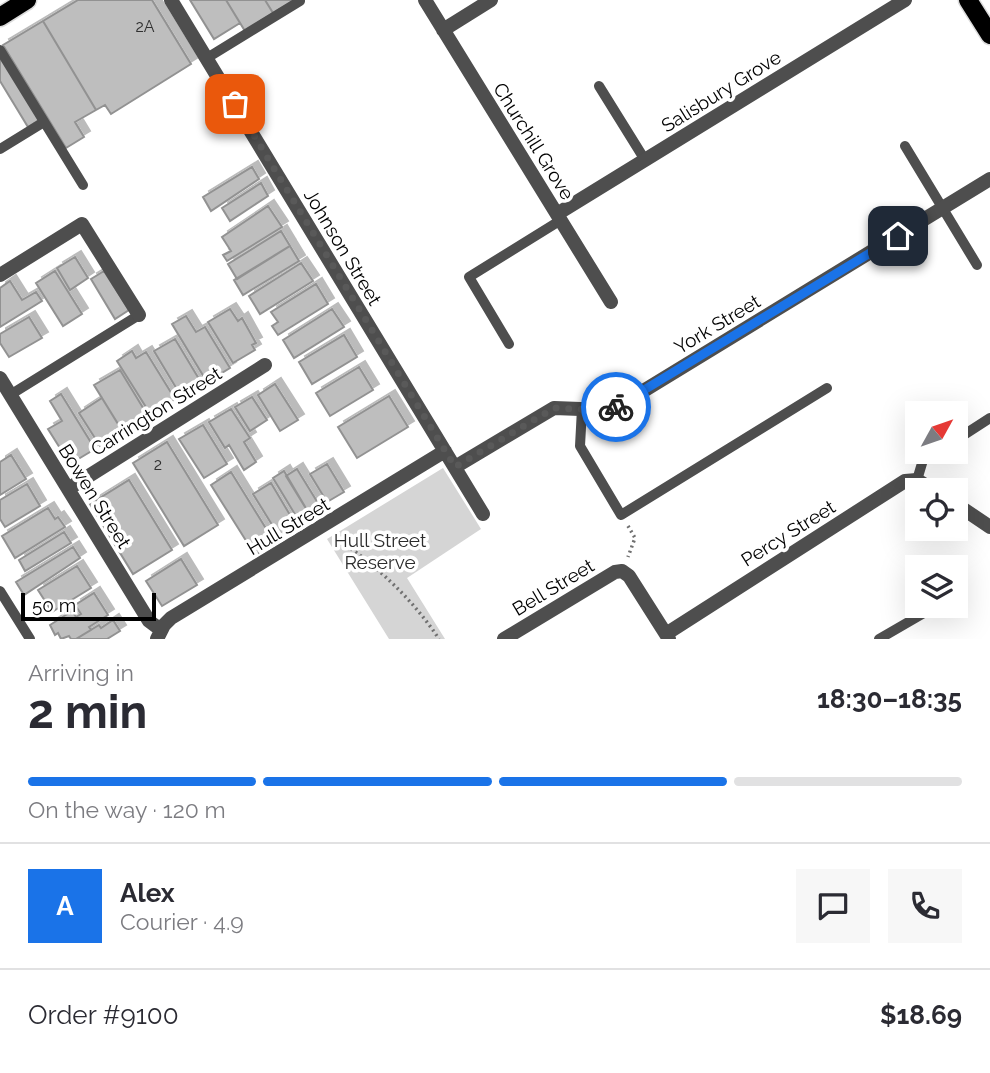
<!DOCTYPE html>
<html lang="en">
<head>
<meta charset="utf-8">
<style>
	body { margin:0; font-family:Raleway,sans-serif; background:#f7f7f7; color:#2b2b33; height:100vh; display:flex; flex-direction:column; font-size:26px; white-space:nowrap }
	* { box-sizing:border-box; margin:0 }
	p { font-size:23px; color:#7c7c81 }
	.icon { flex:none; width:38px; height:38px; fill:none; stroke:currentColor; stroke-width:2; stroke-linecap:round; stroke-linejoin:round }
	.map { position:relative; height:639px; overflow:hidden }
	.sheet { display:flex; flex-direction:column; background:#fff; flex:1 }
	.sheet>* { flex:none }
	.needle { width:46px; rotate:50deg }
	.buttons { position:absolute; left:905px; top:401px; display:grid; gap:14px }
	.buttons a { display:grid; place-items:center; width:63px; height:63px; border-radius:0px; background:#fff; box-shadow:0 7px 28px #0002; font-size:35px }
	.scale { position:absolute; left:21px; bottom:18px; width:135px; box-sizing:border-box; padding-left:7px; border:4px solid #000; border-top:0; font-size:19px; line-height:24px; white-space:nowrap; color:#000; -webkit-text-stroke:5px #fff; paint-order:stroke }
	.pin { position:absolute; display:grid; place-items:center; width:60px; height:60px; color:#fff; margin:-30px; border-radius:14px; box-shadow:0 4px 10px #0006 }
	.courier { position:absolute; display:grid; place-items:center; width:70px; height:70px; margin:-35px; border:5px solid #1a73e8; border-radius:50%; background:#fff; color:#222; box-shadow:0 2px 9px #0007 }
	.head em { font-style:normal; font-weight:700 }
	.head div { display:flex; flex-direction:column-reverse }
	.head { display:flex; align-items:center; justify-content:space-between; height:119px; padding:0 28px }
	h1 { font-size:46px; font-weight:700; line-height:52px }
	.bar { display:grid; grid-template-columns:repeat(4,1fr); gap:10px 7px; align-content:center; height:84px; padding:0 28px }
	.bar i { height:9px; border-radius:5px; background:#e1e1e2 }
	.bar .current { background:#1a73e8 }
	.bar p { grid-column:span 4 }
	.line { display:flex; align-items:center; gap:18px; padding:0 28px; border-top:2px solid #e1e1e2 }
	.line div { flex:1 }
	.round { display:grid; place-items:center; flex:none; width:74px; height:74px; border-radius:0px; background:#f7f7f7 }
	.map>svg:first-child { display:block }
</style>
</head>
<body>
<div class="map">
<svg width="990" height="639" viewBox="0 0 990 639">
	<defs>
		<filter id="shadow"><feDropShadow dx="6" dy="-6" stdDeviation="0" flood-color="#0004"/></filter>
	</defs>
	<rect width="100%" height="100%" fill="#fff"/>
	<path fill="#d5d5d5" d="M443,468L481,529L407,578L445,639H389L327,539Z"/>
	<path fill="#bebebe" stroke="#929292" stroke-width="2" filter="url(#shadow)" d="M78,0H152L191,64L111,114L105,105L96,110L43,21Z
		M190,0H226L240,23L214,39Z
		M226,0H265L273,13L245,31Z
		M265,0H295L273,13Z
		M43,21L96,110L75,122L84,137L66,148L3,45Z
		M0,55L39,120L28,127L0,81Z
		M252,167L259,179L211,211L203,197Z
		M261,183L268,196L230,221L222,208Z
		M268,206L282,227L227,261L223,255L231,251L222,237Z
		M281,231L290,246L237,279L228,264Z
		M290,246L299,261L243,295L234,280Z
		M75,257L88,278L70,290L57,268Z
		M301,263L313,281L260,314L249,296Z
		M55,271L82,314L63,326L36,283Z
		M104,271L129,310L115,319L91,279Z
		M10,281L22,300L36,292L42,301L0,327V288Z
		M316,284L328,304L278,335L272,326L278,322L271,312Z
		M230,309L238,321L242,318L256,343L252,345L255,350L233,363L208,322Z
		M332,309L344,327L294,358L283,340Z
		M186,316L196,332L205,327L230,368L207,382L172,324Z
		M29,317L42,338L9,357L0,343V334Z
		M344,335L357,357L312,384L299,362Z
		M175,339L202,384L181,396L154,351Z
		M132,351L136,358L146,352L175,399L151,415L117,361Z
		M359,367L373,390L330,416L316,393Z
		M120,370L148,416L123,432L94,385Z
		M275,384L298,420L280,431L258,395Z
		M61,394L95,449L70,464L48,429L62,421L50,401Z
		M389,396L408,427L357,458L338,427Z
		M252,397L267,420L250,431L235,407Z
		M102,398L123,432L100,446L79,413Z
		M231,409L250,438L244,442L256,462L244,470L229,445L225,448L209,422Z
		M203,425L227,464L204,478L179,439Z
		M167,442L218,525L184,546L133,463Z
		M11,455L26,479L0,495V462Z
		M327,464L344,492L327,502L310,474Z
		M297,469L321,508L310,515L286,476Z
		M284,471L310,515L299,521L273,478Z
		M231,472L275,543L255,555L211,485Z
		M129,480L172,550L133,574L90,504Z
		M271,483L296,525L279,536L253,494Z
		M27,484L40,506L5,527L0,519V500Z
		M48,508L55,519L58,517L65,527L15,558L2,536Z
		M64,532L71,543L25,571L19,560Z
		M73,547L80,558L24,595L16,582Z
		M181,559L197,585L162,606L146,581Z
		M77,566L91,588L52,612L38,590Z
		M94,593L108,615L89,627L91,630L76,639H71L69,636L61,639L58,633L55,635L50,625L72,611L76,617L81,614L75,605Z
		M113,620L120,631L107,639H76L99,625L101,628Z"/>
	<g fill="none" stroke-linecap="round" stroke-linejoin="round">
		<g stroke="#dbdbdb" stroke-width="21">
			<path id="primary" d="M968,0L990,35
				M0,17L27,0"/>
		</g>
		<path stroke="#707070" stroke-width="3.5" stroke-dasharray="2 3.5" stroke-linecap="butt" d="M628,526L635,538L628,557
			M333,536C374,563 412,598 439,639"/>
		<path stroke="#4e4e4e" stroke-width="10" d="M0,50L83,185
			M207,58L300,1
			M599,86L645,160
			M905,146L977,265
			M0,149L44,122
			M509,344L469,277L561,220
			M10,395L139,315
			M582,409L580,446L621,515L827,388
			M956,440L990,418
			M917,480L923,460L937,452
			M0,591L30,639
			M879,639L936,606"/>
		<path stroke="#4e4e4e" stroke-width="14" d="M171,0L483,514
			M425,0L611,302
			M443,30L491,0
			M557,214L905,0
			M0,275L82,224L139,315
			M0,378L149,621L161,630
			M455,467L554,408L607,410L622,404L990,179
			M68,489L265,365
			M956,504L990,527
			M666,634L905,481L917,480L933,490
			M157,639L164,625L171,618L445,451
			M504,639L615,572L622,571L629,576L669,639"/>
		<use href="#primary" stroke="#000" stroke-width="18"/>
		<path stroke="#000" stroke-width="2" d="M0,22L35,0"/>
	</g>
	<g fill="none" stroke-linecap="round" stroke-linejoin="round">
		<path stroke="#595959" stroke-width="7" stroke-dasharray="0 12.6" d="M235,104L455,467L554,408L597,410L616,407"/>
		<path stroke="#1a73e8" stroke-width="9" d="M616,407L898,236"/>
	</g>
	<g text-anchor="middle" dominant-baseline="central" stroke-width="7" stroke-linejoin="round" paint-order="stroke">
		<g font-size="16" fill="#303030">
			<text x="145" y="26">2A</text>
			<text x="158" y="464">2</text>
		</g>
		<g font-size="19" fill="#000" stroke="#fff">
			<text transform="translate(721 91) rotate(-32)">Salisbury Grove</text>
			<text transform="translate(534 141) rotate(58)">Churchill Grove</text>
			<text transform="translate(343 247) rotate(59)">Johnson Street</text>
			<text transform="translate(717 324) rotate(-31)">York Street</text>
			<text transform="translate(156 411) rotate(-32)">Carrington Street</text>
			<text transform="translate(95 496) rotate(58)">Bowen Street</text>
			<text transform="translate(288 526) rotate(-31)">Hull Street</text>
			<text transform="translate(788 533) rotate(-32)">Percy Street</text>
			<text transform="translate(553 587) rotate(-31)">Bell Street</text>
		</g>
		<g font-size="19" fill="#2c2c2c" stroke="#fff">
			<text x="380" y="540">Hull Street<tspan x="380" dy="22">Reserve</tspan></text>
		</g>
	</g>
</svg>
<div class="buttons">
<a><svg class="needle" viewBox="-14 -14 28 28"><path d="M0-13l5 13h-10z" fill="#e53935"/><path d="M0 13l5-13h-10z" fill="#7c7c81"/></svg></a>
<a><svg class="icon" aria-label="locate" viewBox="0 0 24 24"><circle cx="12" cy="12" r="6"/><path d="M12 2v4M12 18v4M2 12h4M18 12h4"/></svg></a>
<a><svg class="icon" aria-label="layers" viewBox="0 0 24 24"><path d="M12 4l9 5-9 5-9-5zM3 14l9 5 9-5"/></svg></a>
</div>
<div class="scale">50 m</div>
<div class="pin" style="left:235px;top:104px;background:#ea580c"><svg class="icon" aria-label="bag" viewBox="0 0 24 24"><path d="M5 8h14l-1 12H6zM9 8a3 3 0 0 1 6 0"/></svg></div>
<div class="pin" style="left:898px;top:236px;background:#1f2937"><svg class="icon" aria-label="home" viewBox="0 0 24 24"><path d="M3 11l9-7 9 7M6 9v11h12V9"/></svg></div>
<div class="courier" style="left:616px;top:407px"><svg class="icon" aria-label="bike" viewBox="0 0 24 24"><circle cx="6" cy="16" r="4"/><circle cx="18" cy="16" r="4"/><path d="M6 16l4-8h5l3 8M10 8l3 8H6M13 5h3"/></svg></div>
</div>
<section class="sheet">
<div class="head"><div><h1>2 min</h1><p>Arriving in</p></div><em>18:30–18:35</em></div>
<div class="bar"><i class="current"></i><i class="current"></i><i class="current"></i><i></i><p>On the way · 120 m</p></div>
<div class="line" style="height:126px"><b class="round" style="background:#1a73e8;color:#fff">A</b><div><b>Alex</b><p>Courier · 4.9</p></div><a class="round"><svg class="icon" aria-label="chat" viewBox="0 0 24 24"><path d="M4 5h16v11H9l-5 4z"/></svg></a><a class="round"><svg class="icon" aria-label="phone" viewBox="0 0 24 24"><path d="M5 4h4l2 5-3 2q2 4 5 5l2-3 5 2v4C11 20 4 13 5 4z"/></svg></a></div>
<div class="line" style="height:91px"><div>Order #9100</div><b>$18.69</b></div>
</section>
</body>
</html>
